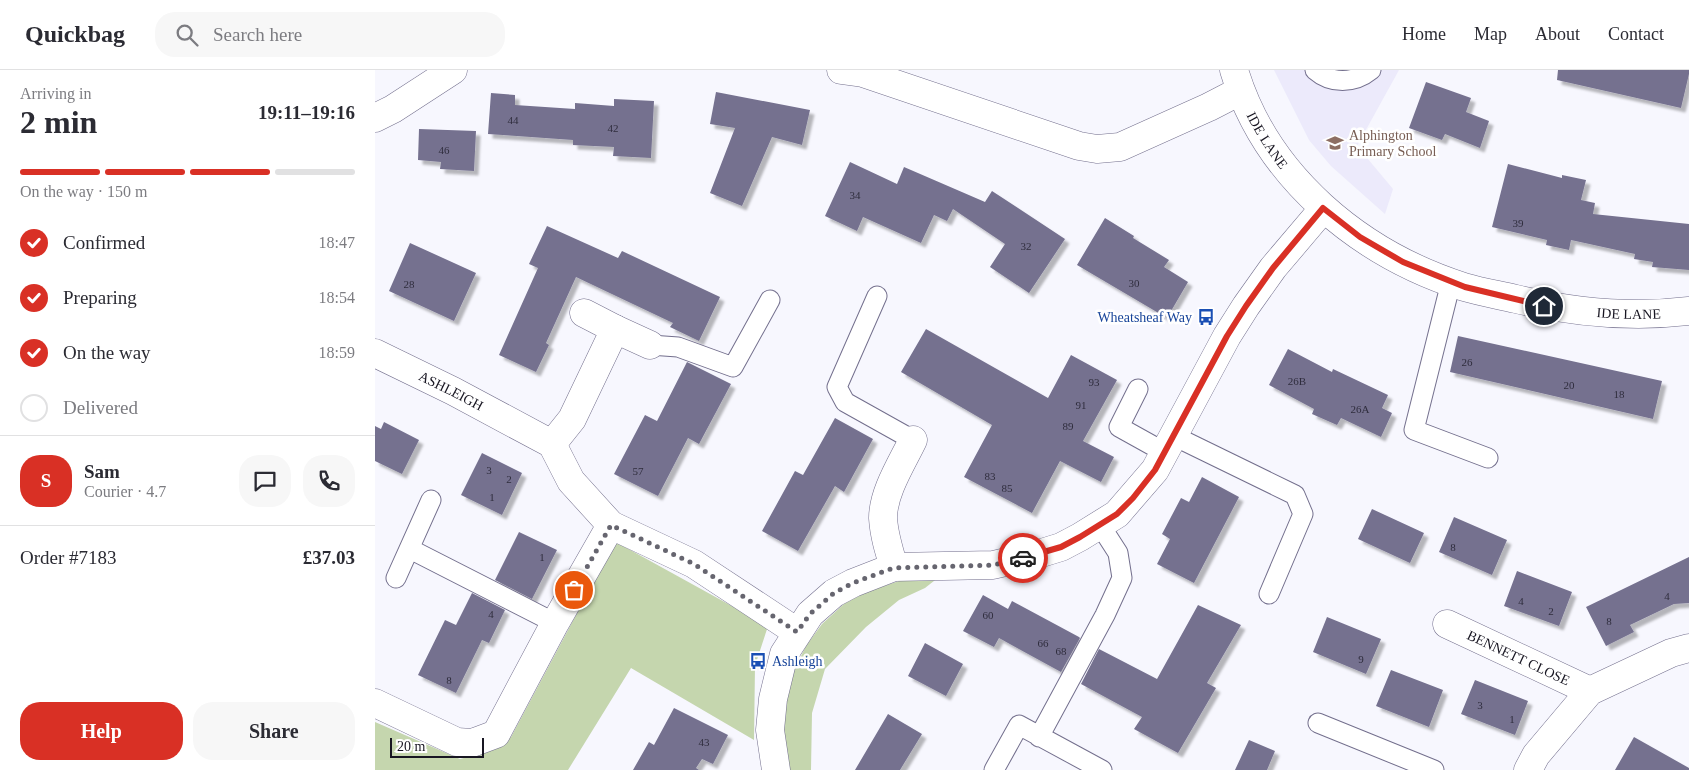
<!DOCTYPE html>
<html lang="en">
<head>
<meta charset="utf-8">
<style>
	body { margin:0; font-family:"Times New Roman",serif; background:#f7f7f7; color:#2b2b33; height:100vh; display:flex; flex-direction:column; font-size:19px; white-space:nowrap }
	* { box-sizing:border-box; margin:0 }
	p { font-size:16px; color:#7c7c81 }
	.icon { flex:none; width:28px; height:28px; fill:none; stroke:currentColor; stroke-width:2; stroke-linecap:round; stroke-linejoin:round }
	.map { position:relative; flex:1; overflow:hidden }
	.sheet { display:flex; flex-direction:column; background:#fff; width:375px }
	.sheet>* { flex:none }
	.scale { position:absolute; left:15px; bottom:12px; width:94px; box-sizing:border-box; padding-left:5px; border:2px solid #181622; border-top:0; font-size:14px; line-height:18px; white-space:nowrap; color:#181622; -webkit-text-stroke:4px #fff; paint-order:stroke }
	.pin { position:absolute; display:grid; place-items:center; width:42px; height:42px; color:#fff; margin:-21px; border:2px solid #fff; border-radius:50%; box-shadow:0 1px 5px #0007 }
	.courier { position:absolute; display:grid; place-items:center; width:50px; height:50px; margin:-25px; border:4px solid #d93025; border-radius:50%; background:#fff; color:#222; box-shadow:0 1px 6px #0007 }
	.summary em { font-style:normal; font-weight:600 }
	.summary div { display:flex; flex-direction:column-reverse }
	.summary { display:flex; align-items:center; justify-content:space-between; height:85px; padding:0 20px }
	h1 { font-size:32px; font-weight:600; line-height:38px }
	.bar { display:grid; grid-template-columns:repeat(4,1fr); gap:8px 5px; align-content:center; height:60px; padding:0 20px }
	.bar i { height:6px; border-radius:4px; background:#e1e1e2 }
	.bar .on { background:#d93025 }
	.bar p { grid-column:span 4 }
	.line { display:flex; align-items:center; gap:12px; padding:0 20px; border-top:1px solid #e1e1e2 }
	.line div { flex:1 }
	.round { display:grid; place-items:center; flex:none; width:52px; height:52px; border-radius:20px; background:#f7f7f7 }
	ol { padding:0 20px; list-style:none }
	li { display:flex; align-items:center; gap:15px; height:55px }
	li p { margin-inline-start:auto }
	li .icon { padding:5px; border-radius:50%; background:#d93025; color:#fff; stroke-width:4 }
	li:last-child { color:#7c7c81 }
	li i { width:28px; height:28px; border:2px solid #e1e1e2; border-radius:50% }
	.button { display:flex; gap:10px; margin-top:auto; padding:10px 20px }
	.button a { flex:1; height:58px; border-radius:20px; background:#d93025; color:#fff; font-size:20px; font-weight:600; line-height:58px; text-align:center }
	.button a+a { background:#f7f7f7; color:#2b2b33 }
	header { display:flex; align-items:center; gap:30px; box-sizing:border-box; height:70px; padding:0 25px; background:#fff; border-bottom:1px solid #e1e1e2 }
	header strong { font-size:24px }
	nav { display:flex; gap:28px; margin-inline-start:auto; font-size:18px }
	.search { width:350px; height:45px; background:#f7f7f7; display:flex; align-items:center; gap:12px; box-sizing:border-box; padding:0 18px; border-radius:20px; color:#7c7c81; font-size:19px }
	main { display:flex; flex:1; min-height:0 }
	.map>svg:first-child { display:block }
</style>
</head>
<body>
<header>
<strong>Quickbag</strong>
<div class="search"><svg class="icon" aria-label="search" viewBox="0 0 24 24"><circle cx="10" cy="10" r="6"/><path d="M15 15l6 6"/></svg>Search here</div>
<nav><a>Home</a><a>Map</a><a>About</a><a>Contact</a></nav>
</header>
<main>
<section class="sheet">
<div class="summary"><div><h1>2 min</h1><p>Arriving in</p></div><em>19:11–19:16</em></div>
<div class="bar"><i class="on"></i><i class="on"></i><i class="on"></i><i></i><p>On the way · 150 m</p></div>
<ol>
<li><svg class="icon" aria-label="check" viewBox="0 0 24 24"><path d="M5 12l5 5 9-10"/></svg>Confirmed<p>18:47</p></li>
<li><svg class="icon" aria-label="check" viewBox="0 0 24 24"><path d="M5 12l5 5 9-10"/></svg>Preparing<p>18:54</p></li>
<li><svg class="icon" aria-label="check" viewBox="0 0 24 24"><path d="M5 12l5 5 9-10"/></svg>On the way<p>18:59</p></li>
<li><i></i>Delivered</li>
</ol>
<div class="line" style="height:90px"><b class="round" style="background:#d93025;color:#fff">S</b><div><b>Sam</b><p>Courier · 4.7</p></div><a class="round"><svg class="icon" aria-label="chat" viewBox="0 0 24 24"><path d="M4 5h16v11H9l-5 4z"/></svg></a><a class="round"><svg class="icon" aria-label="phone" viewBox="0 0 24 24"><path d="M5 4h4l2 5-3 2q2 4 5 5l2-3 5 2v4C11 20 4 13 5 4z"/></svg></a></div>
<div class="line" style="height:65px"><div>Order #7183</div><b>£37.03</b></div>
<div class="button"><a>Help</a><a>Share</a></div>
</section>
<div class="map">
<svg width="1314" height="700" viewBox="0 0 1314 700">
	<defs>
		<filter id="shadow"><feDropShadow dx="4.5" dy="4.5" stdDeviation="1" flood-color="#0004"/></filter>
	</defs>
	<rect width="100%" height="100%" fill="#f7f7fe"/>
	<path fill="#eceafb" d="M899,0H1024L982,76L1018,119L1010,144L956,96L934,70Z"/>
	<path fill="#c5d6ae" d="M239,471L393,556L380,596L379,670L256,598L193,700H0V652L85,689L115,681L136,667L216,517Z
		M564,507L550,518L524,530L491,557L450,599L437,643L436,700H415L410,684L408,671L412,614L431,576L447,554L470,533L494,521L527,510Z"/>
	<path fill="#75718f" filter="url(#shadow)" d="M1183,0H1314V4L1306,38L1182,10Z
		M1051,12L1096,28L1091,42L1114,51L1105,78L1070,64L1067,70L1034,58Z
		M341,22L435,40L427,75L397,67L367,136L335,123L360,58L335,54Z
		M116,23L140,25V35L200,39V33L239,36V29L279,31L276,88L238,86L239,77L198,75V70L113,64Z
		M44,59L101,61L99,101L65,99L66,92L43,90Z
		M475,92L522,114L529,97L610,132L617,121L690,169L654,223L615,197L630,174L578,139L572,151L559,145L546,173L488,147L482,161L450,146Z
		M1133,94L1187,108V105L1211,110L1206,130L1220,133L1218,144L1314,154V200L1277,197L1278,192L1259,189L1260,184L1196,170L1194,180L1171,175L1172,170L1117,157Z
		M730,148L759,166L758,168L794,190L789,197L813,212L792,248L702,195Z
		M172,156L243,188L247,181L345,227L324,271L295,257L298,253L201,207L171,273L174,275L161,302L124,285L163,198L154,194Z
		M35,173L101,203L79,251L14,221Z
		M551,259L673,328L696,285L742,310L708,371L739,387L726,412L685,391L657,443L589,407L617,355L526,302Z
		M1083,266L1287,311L1278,349L1075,302Z
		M913,279L957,302L958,299L1013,325L1007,338L1017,343L1006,367L966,348L962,355L937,344L939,339L894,315Z
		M312,292L356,314L324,374L313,368L283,426L239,404L270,345L282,351Z
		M460,348L498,369L469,422L460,416L423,481L387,461L420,401L428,405Z
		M9,352L44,370L27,404L0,391V356L6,359Z
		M107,383L147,403L127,445L86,425Z
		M827,407L864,427L819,513L782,494L795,469L787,464L806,428L814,432Z
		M997,439L1049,463L1035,493L983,469Z
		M1079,447L1132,470L1117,505L1064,482Z
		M144,462L182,480L157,529L120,510Z
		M1314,487V533L1299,534L1255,555L1259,562L1231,576L1211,537Z
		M1142,501L1197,522L1184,556L1129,536Z
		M97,523L130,540L114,573L107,570L81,623L43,605L70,550L81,555Z
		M608,525L633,539L637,531L704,567L705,568L686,602L624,568L619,577L588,561Z
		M823,535L866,555L832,613L841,618L803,683L759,659L767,647L706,614L724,579L782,609Z
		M952,547L1006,569L991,604L938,582Z
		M550,573L588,594L571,626L533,606Z
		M1016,600L1068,620L1054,657L1001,636Z
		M1100,610L1153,631L1140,665L1086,644Z
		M299,638L353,665L338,694L327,689L321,698L324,700H258L274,672L279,675Z
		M513,644L547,664L525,700H480Z
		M1259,667L1314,698V700H1240Z
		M874,670L900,681L892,700H860Z"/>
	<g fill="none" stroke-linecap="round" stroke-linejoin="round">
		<g stroke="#736f8d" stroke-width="21">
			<path id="lane" d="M940,0C956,14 979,14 996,0
				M1076,212L1039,360L1113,388
				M502,226L462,317L470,332L538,370
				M275,275L303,277L358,297L395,230
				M763,319L744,357L789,382
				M799,366L920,425L928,444L894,524
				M35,479L180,553
				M21,508L56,430
				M943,653L1059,700
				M664,667L730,545L747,508L743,483L725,455
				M619,700L644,655L727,700"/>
		</g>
		<g stroke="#736f8d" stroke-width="29">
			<g id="street">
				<path d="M466,0L488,3L704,76L722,79L745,77L834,37L865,21"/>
				<path id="s1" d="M859,0C891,107 985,184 1089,217C1106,222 1124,225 1141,229C1197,242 1257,248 1314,241"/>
				<path d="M0,48L18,39L78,0"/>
				<path d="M240,259L275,275"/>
				<path id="s2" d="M0,283L78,321L177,374L196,411L236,455L319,494L422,562"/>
				<path d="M177,374L197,349L240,259L209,243"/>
				<path d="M519,497C514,481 509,465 508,448C508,422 527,393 538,370"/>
				<path id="s3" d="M1072,554L1215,621"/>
				<path d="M0,633L82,672L97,673L121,664L180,553L236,455"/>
				<path d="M401,700L395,660L398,629L409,584L435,544L459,523L478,513L519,497L618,495L660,485L686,477L705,467L742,444L780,400L852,266L871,236L898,198L948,139"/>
				<path d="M1153,700L1161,685L1215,621L1296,583L1314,578"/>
			</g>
		</g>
		<use href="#lane" stroke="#fff" stroke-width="19"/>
		<use href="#street" stroke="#fff" stroke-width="28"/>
	</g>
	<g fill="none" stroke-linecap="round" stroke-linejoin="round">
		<path stroke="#66656f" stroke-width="5" stroke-dasharray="0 9" d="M199,520L236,455L319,494L422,562L435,544L459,523L478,513L518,498L618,495L648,488"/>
		<path stroke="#d93025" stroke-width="6" d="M648,488L686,477L705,467L742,444L758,428L780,400L852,266L871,236L898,198L948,138L985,167L1028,192L1090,217L1169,236"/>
	</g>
	<defs>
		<g id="school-bare" transform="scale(1.35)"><path d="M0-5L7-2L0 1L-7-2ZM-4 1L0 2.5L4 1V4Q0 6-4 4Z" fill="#8d6e63" stroke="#fff" stroke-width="2.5" paint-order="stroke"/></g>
		<g id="bus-bare" transform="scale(1.35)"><path d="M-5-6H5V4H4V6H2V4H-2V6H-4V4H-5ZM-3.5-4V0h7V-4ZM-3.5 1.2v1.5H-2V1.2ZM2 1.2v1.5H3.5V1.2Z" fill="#1a4fb4" stroke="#fff" stroke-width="2.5" paint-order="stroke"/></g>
	</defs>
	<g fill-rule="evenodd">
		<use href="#school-bare" x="960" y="73"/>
		<use href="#bus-bare" x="831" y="247"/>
		<use href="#bus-bare" x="383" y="591"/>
	</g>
	<g text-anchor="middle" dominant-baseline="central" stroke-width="5" stroke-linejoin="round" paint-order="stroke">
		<g font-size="11" fill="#2f2d3d">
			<text x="138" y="50">44</text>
			<text x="238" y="58">42</text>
			<text x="69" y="80">46</text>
			<text x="480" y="125">34</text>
			<text x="1143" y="153">39</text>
			<text x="651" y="176">32</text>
			<text x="759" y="213">30</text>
			<text x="34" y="214">28</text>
			<text x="1092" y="292">26</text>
			<text x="922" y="311">26B</text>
			<text x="719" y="312">93</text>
			<text x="1194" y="315">20</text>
			<text x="1244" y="324">18</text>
			<text x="706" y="335">91</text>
			<text x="985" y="339">26A</text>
			<text x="693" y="356">89</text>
			<text x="114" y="400">3</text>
			<text x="263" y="401">57</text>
			<text x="615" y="406">83</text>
			<text x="134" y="409">2</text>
			<text x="632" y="418">85</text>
			<text x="117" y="427">1</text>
			<text x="1078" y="477">8</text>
			<text x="167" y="487">1</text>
			<text x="1292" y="526">4</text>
			<text x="1146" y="531">4</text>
			<text x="1176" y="541">2</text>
			<text x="116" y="544">4</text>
			<text x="613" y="545">60</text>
			<text x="1234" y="551">8</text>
			<text x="668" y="573">66</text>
			<text x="686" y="581">68</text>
			<text x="986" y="589">9</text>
			<text x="74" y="610">8</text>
			<text x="1105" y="635">3</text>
			<text x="1137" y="649">1</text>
			<text x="329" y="672">43</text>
		</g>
		<g font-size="14" fill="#785e54" stroke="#fff" text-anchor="start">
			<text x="974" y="65">Alphington<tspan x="974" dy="16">Primary School</tspan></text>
		</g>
		<g font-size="14" fill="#181622" stroke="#fff">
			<text stroke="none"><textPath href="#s1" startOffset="78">IDE LANE</textPath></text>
			<text stroke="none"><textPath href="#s1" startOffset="496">IDE LANE</textPath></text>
			<text stroke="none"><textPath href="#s2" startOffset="85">ASHLEIGH</textPath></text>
			<text stroke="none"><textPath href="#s3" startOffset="79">BENNETT CLOSE</textPath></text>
		</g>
		<g font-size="14" fill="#164399" stroke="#fff" text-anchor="end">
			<text x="817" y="247">Wheatsheaf Way</text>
			<text x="397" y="591" text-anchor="start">Ashleigh</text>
		</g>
	</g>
</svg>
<div class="scale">20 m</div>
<div class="pin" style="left:199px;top:520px;background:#ea580c"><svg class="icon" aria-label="bag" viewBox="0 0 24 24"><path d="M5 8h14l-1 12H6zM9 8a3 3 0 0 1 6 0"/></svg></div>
<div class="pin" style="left:1169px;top:236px;background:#1f2937"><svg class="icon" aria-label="home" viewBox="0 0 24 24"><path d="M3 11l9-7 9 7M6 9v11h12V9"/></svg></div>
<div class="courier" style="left:648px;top:488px"><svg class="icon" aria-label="car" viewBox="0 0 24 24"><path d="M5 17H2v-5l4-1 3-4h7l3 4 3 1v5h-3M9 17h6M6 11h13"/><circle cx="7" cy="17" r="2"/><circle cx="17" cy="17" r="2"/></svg></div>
</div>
</main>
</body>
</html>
